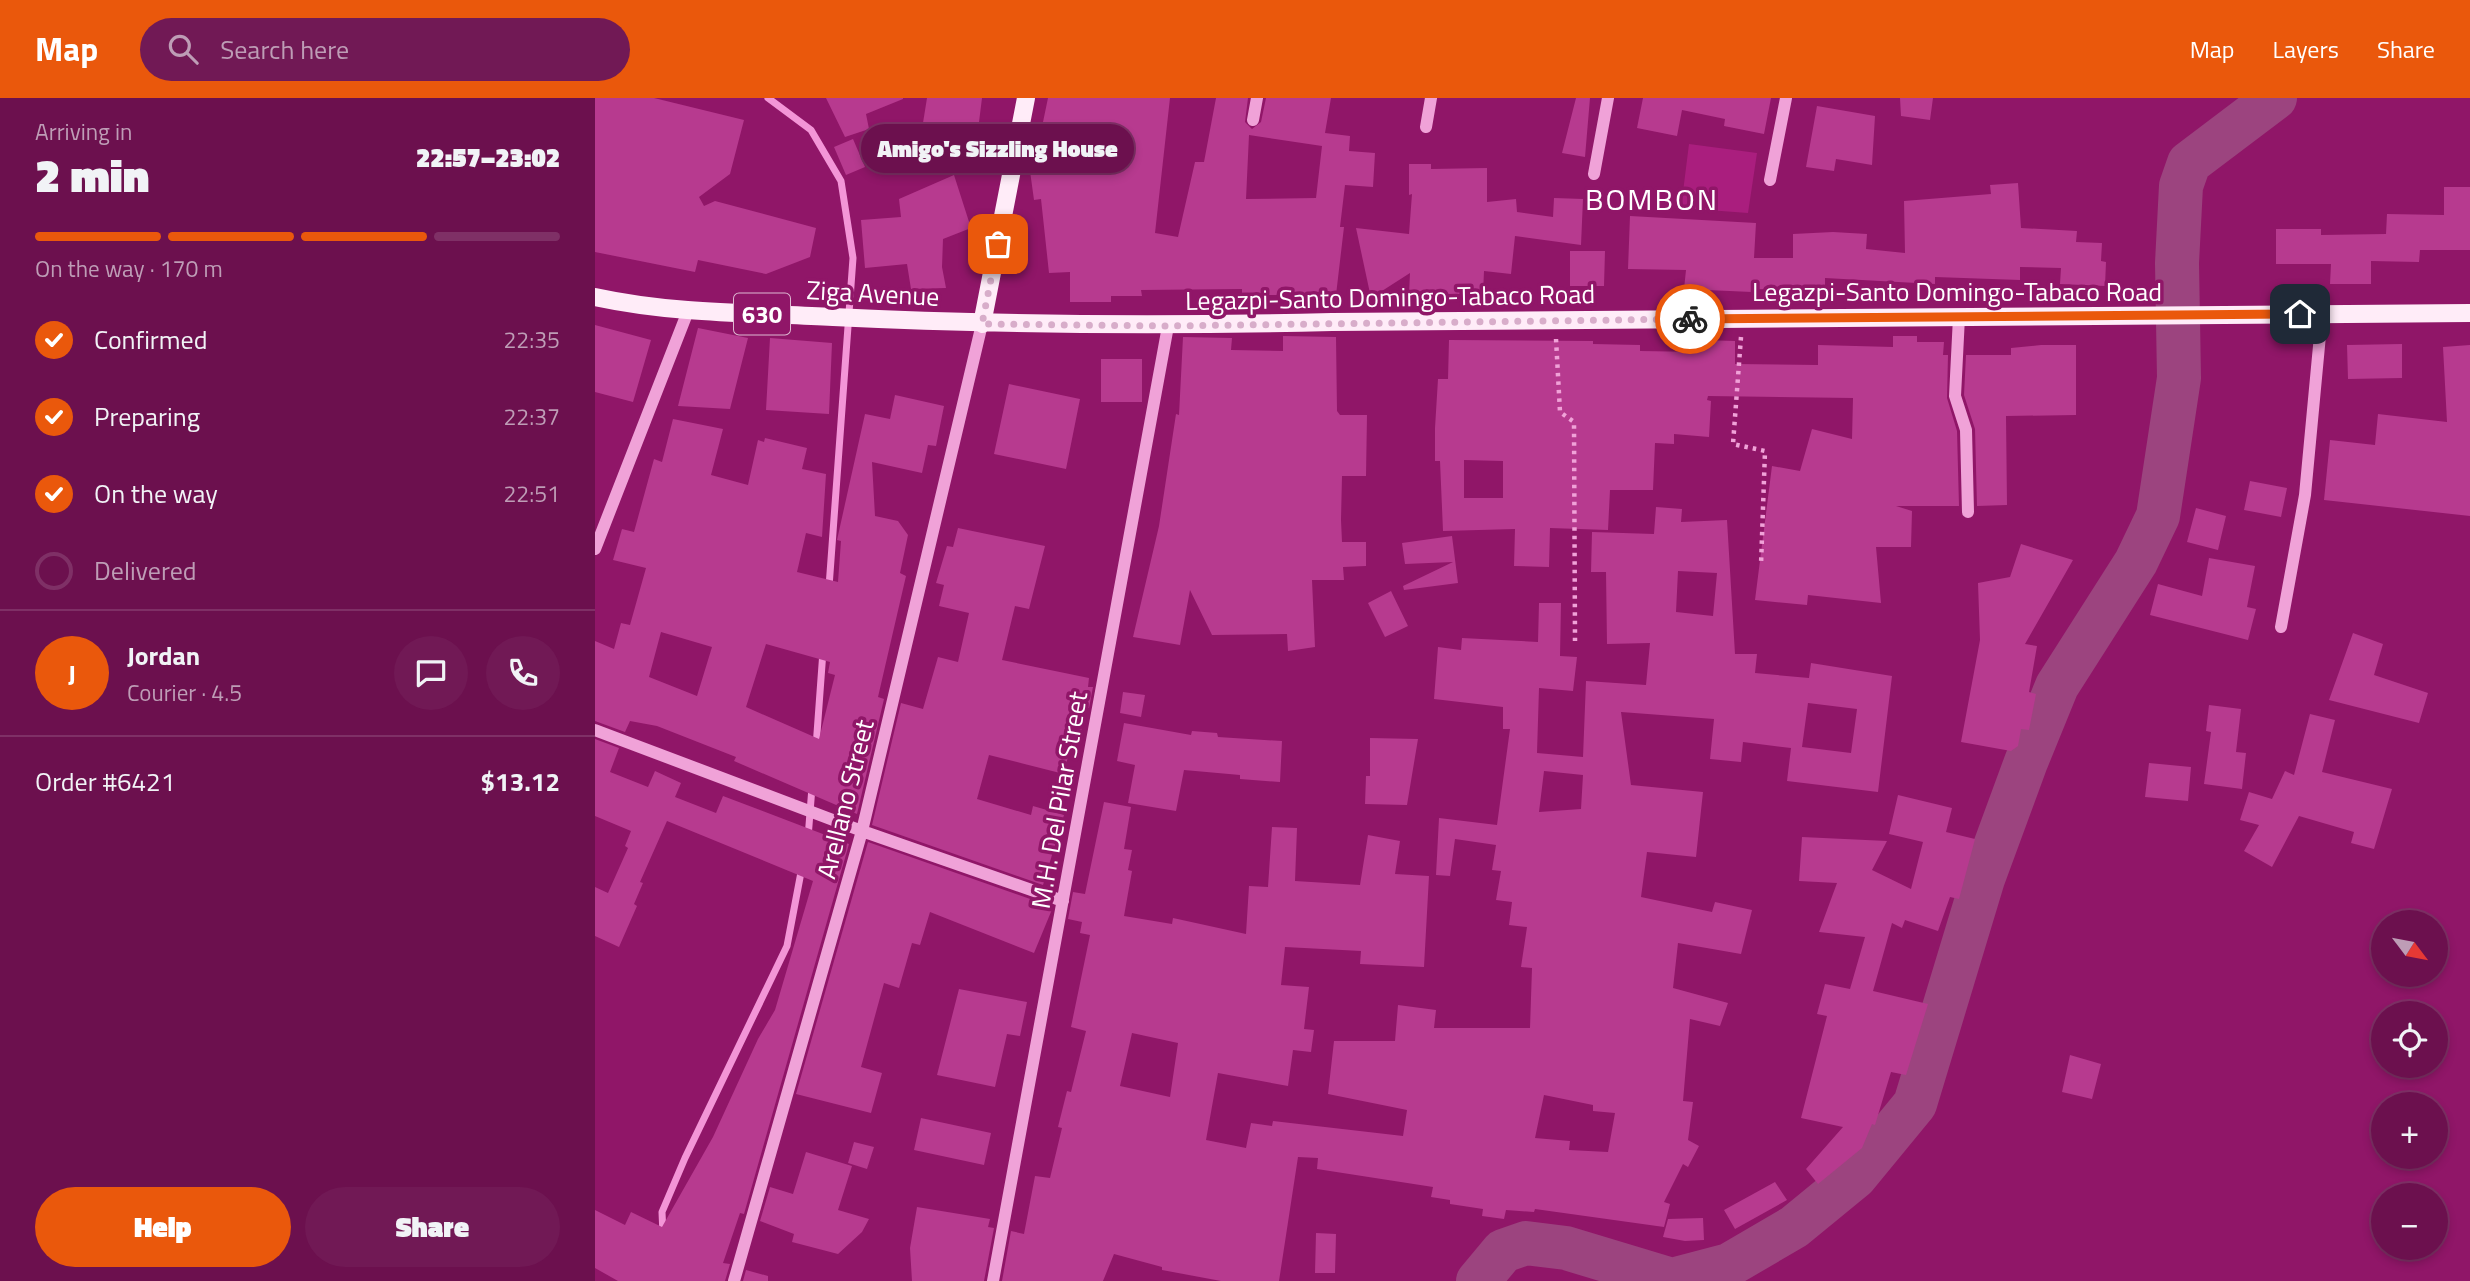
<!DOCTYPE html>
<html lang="en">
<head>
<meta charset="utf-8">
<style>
	body { margin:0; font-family:"Titillium Web",sans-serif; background:#711955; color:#f1f3f6; height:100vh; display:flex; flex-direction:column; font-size:26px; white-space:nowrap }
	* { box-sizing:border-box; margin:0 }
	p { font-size:23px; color:#be9db6 }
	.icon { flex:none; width:38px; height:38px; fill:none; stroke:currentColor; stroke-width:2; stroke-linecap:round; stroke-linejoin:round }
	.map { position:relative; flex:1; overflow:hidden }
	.sheet { display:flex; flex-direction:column; background:#6c104e; width:595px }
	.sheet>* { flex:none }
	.needle { width:46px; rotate:122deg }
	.fabs { position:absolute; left:1776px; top:812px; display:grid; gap:14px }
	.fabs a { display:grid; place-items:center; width:77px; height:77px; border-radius:50%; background:#6c104e; box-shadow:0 4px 10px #0003,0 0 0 2px #7f3066; font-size:35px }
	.pin { position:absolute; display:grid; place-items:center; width:60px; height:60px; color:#fff; margin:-30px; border-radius:14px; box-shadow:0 4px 10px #0006 }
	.courier { position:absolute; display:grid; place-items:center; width:70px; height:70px; margin:-35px; border:5px solid #ea580c; border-radius:50%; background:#fff; color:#222; box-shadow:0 2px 9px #0007 }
	.bubble { position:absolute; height:49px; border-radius:24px; background:#6c104e; box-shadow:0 4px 10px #0003,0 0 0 2px #7f3066; font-size:23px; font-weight:800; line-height:49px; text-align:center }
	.summary em { font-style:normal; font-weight:800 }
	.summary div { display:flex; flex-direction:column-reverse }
	.summary { display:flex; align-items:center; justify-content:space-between; height:119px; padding:0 35px }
	h1 { font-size:46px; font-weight:800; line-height:52px }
	.bar { display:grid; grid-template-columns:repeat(4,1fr); gap:10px 7px; align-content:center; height:84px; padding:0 35px }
	.bar i { height:9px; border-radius:5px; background:#7f3066 }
	.bar .selected { background:#ea580c }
	.bar p { grid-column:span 4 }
	.line { display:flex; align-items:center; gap:18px; padding:0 35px; border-top:2px solid #7f3066 }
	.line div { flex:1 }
	.round { display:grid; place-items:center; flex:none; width:74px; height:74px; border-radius:37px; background:#711955 }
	ol { padding:0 35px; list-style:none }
	li { display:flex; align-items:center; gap:21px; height:77px }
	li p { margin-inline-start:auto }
	li .icon { padding:7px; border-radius:50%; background:#ea580c; color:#fff; stroke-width:4 }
	li:last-child { color:#be9db6 }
	li i { width:38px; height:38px; border:4px solid #7f3066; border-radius:50% }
	.primary-button { display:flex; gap:14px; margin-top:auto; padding:14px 35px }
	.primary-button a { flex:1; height:80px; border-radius:42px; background:#ea580c; color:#fff; font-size:28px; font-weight:800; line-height:80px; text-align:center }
	.primary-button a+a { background:#711955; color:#f1f3f6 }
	header { display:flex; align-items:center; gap:42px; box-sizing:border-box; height:98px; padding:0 35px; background:#ea580c; color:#fff }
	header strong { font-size:33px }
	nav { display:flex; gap:38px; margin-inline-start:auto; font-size:24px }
	.search { width:490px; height:63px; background:#711955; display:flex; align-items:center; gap:18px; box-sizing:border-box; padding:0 24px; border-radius:38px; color:#be9db6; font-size:26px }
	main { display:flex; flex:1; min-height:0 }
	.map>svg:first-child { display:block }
</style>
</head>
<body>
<header>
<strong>Map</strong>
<div class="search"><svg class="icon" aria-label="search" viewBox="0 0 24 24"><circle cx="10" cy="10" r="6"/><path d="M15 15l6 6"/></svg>Search here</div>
<nav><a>Map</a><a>Layers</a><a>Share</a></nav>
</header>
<main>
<section class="sheet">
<div class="summary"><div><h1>2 min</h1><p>Arriving in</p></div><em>22:57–23:02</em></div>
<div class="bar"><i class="selected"></i><i class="selected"></i><i class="selected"></i><i></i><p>On the way · 170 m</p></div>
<ol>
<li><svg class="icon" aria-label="check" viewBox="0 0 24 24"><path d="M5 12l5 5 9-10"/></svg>Confirmed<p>22:35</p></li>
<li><svg class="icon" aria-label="check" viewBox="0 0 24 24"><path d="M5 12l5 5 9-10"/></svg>Preparing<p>22:37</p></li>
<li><svg class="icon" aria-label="check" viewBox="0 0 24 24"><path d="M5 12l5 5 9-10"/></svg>On the way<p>22:51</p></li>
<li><i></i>Delivered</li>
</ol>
<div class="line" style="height:126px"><b class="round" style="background:#ea580c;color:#fff">J</b><div><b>Jordan</b><p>Courier · 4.5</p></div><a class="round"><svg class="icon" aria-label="chat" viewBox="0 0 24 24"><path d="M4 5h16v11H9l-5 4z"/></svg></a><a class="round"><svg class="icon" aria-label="phone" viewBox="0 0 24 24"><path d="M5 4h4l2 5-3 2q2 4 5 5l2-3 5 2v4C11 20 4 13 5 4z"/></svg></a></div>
<div class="line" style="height:91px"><div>Order #6421</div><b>$13.12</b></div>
<div class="primary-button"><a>Help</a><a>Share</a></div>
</section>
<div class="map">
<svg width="1875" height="1183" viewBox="0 0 1875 1183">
	<rect width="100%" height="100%" fill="#901668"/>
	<path fill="#aa1e7e" d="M1094,46L1162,55L1153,115L1086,110Z"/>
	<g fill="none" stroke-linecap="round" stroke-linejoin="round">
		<path stroke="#f395d7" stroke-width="7" d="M173,0L216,32L246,83L258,160L234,489
			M221,649L228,553
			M213,740L217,689
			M68,1137L67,1114L90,1060L192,848L207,769"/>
		<path stroke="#9c447f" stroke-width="44" d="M883,1183L908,1153L931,1145L971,1150L1077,1182L1134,1167L1199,1129L1260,1079L1320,1006L1388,781L1431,664L1462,588L1541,464L1563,418L1584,280L1582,165L1586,88L1594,65L1680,0"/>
	</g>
	<path fill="#b73a8f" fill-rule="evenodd" d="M0,0H59L149,22L135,76L104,99L109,108L120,103L221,130L215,159L171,176L103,162L100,174L0,154Z
		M231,0H308V1L271,16L274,31L250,39Z
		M332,0H387L380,56L359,53L362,35L327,31Z
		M453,0H575L560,135L583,139L600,64H609L621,0H653L650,24L657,31L666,24L671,0H736L730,35L755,38L754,53L780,55L778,89L750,87L745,129H749L741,197H647V191L546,192L547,198H516V204H475V174L454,175L446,101L439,102L435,73L438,72ZM654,37L727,48L721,100L651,101Z
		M981,0H995L990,59L967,55Z
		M1048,0H1176L1169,36L1129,28L1130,21L1087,12L1082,38L1042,30Z
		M1305,0H1338L1335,22L1306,18Z
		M1222,8L1280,18L1277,67L1241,61L1239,73L1211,69Z
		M258,41L270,69L251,77L239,49Z
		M814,66H836V71L892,70V104L921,101L922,114L958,119L959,100L988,101L986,147L920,138L916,176L889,173L888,196H814L815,175L776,200L761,130L814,136L817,96L814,97Z
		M359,77L376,130L348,141L347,169L351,190L316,191L312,166L270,170L266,122L306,119L304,101Z
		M1423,85L1426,130L1482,133L1481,144L1507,145L1506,163L1511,164L1510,188L1465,186L1466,170L1425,169V182L1340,179V186L1230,180V192L1157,191V194L1089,191L1091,172L1033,171L1035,118L1161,125L1159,160H1198V136L1238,134L1272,136L1271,151L1310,155L1309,103L1396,96L1395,87Z
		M1849,89H1875V152H1825L1824,164L1776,163V186H1735L1736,166H1681V131H1726V137L1791,136L1792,116L1849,117Z
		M975,153H1010L1009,188H975Z
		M0,227L56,242L38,304L0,294Z
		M103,230L153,240L135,311L83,308Z
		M688,238L741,239L742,313L745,317H772L771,378H747L746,422L747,444H771V468L748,469L749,482H717L720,549L693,553L692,536L617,537L595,492L585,547L538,539L564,428L581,316L584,317L588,239L637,240L636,252L688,253Z
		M1298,238H1322V244H1349L1348,257H1353L1352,300L1362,333L1364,408H1301L1317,413L1316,449H1281L1286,505L1213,497L1212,507L1160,502L1177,368L1205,373L1217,331L1257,341L1258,300L1113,298L1112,302L1116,303L1114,339L1079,336V346L1060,345L1058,392H1015L1013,432L955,430L954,469L919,468L920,431L848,433L845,363H840V330L843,281H853L854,242L998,243V246L1045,247V253L1106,254L1107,242L1140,243V266L1223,267V247L1298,249ZM869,362L908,363V400H869Z
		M175,240L237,245L234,316L171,312Z
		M1807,246V280L1753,281L1752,247Z
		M1446,247H1481V317L1411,318L1412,407L1382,408L1380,331L1369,297L1371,257H1416V250Z
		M1875,247V418L1729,402L1735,342L1780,347L1783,316L1852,324L1848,249Z
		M506,261H547V304H506Z
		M414,286L485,301L471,371L399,356Z
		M300,297L349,308L341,348L333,347L327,375L277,364L280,418L303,423L313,437L305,475L311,478L283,599L289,601L262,716L139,663L141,659L62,628L35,623L30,634L0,623V543L19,551L26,525L35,527L51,470L18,462L27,431L39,434L59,361L67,364L78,321L128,331L116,377L153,387L163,342L169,344L170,340L212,350L207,371L231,376L227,439L211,435L202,474L243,484L246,443L242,442L270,316L295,321ZM66,534L117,549L102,598L54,579ZM171,546L235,564L233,575L240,577L224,641L151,609Z
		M1655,383L1692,390L1686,419L1649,412Z
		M1061,409L1087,411L1086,424L1132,422L1140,556H1162L1160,575L1214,580L1216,565L1297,578L1283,694L1192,683L1196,650L1148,644L1146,664L1115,661L1119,621L1026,614L1036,687L1108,694L1101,759L1052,754L1046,799L1117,814L1120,804L1157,812L1146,856L1083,845L1078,890L1133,905L1125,928L1095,921L1088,1003L1098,1004L1093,1042L1104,1048L1093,1069L1088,1066L1069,1104L1075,1106L1069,1129L940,1111L939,1114L911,1112L909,1121L887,1118L888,1111L855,1106V1102L836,1099L838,1089L722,1071L723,1060L703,1059L684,1183H626L567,1172V1169L519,1156L508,1183H407L416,1133L429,1136L440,1078L455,1080L467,1030L463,1029L472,993L476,994L491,933L476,929L495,837L485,835L487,824L473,821L478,794L490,796L509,704L536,709L529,751L537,752L533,772L537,773L529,818L577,826L578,820L651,836L654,788L673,789L677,729L702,730L700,783L765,787L773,737L805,743L800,776L834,778L829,869L765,866L766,853L690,849L686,887L714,889L709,931L719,932L716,954L698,952L693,988L623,975L611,1042L651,1050L656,1025L677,1028L678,1023L808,1038L812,1012L733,996L739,943H800L803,907L841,912L839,930H935L937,870L926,869L932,829L914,827L917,804L901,802L906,773L897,772L901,747L860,741L855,778L841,777L844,720L902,727L915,631H908V609L839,601L843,549L866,552L867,540L943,544L944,505H966L965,558L982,559L978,593L944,590L942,655L988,659L991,583L1051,587L1055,545L1012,546L1011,474H996L997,434L1059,436ZM1083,473L1122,475L1118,518L1081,514ZM1213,605L1262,611L1256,655L1207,649ZM949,673L988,677L986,711L944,714ZM537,935L583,945L575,999L525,988ZM949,997L998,1007V1013L1020,1015L1013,1054L974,1052L975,1043L940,1040Z
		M1601,410L1631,418L1623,452L1592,444Z
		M363,430L450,448L434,511L420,508L407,562L494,580L493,589H498L494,610H490L484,647L476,645L469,676L394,657L382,701L436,717L438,708L469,717L448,787L277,727L306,605L328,611L343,559L363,564L374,515L344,508L349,487L341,485L352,448L358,449Z
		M857,438L863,485L809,492L808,488L858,464L810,466L807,445Z
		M1426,446L1478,462L1430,546L1442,548L1434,594L1441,596L1434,632L1426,631L1423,648L1416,653L1366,644L1385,542L1383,485L1415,479Z
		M1614,460L1660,468L1652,509L1661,511L1653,542L1555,517L1563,486L1607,498Z
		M796,493L813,528L790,539L773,505Z
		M1758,535L1788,546L1779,577L1833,595L1824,625L1734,602Z
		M528,594L550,597L546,619L525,615Z
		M1614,607L1646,611L1641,654L1651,655L1647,691L1609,686L1616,634L1611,633Z
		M1715,616L1740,622L1727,674L1797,691L1779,751L1756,745L1759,734L1704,718L1677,769L1649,753L1664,727L1645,722L1654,694L1677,701L1690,673L1699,677Z
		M529,625L596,637L597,633L622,635L623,639L687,643L685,684L645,681V677L589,672L581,713L533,705L540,667L522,663Z
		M775,640L823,641L812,707L770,706L771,678H775Z
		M0,641L24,650L15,674L53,689L60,673L86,685L80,699L121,715L128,698L254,746L149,1116L145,1115L128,1165L135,1166L130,1183H23L0,1170V1112L30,1127L36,1114L67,1129L118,1039L163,941L180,912L218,783L72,723L45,784L48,785L39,806L42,808L24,849L0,838V789L13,795L33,750L30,748L36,733L0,718Z
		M1554,665L1596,669L1593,703L1550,699Z
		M1303,697L1357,710L1351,734L1380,741L1364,801L1355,799L1343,833L1310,822L1307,830L1297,825L1278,893L1333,906L1311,977L1296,974L1280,1027L1277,1026L1267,1050L1223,1086L1211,1071L1248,1029L1206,1020L1232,918L1222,916L1230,886L1255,891L1270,839L1224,834L1242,785L1204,783L1207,739L1292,743L1277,772L1316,791L1328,744L1294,736Z
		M273,744L458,809L439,855L335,814L325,847L317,845L304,890L289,885L266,969L287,975L276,1015L201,996Z
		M364,891L432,904L425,938L412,936L400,989L342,977Z
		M1475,957L1506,966L1497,1001L1467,994Z
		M326,1020L396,1035L389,1067L319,1052Z
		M259,1044L279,1049L272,1071L253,1065Z
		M211,1054L257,1068L243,1112L274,1121L267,1134L243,1156L197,1144L199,1136L165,1123L175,1089L198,1096Z
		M1180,1084L1192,1102L1140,1131L1129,1112Z
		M322,1109L395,1121L393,1129L399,1130L389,1183H317L315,1150Z
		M1108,1120L1109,1142L1090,1143L1068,1139L1073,1121Z
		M721,1135L741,1136L740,1175H720Z
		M151,1172L173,1178V1183H148Z"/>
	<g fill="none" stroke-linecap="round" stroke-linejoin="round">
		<path stroke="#f0a2d8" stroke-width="4.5" stroke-dasharray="3.5 5" stroke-linecap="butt" d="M1146,239L1138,346L1170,353L1166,467
			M961,241L965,314L979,324L980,543"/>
		<path stroke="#f0a2d8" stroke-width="12" d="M658,22L662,0
			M831,29L836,0
			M999,76L1013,0
			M1175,82L1191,0
			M1364,219L1360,298L1371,332L1373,414
			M0,451L93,213
			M1686,529L1710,397L1727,216
			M0,632L267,733L468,803
			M139,1183L267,733L387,226
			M398,1183L573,228"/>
		<path stroke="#ffecf8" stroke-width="18" d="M0,199C78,216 159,215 238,219C405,227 570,228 737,224L1875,215
			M387,226L431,0"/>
	</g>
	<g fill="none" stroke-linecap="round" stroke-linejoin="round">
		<path stroke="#d8adca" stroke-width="7" stroke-dasharray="0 12.6" d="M403,146L387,226L573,228L1095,221"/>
		<path stroke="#ea580c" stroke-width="9" d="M1095,221L1705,216"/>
	</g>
	<g text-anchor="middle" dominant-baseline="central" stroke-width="7" stroke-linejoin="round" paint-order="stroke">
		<rect fill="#901668" stroke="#deb9d2" stroke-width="2" x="139" y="195.5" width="56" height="41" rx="5"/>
		<g font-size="24" font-weight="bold" fill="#fff">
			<text x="167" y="216">630</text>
		</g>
		<g font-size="26" fill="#fff" stroke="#901668">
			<text x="1362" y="193">Legazpi-Santo Domingo-Tabaco Road</text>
			<text transform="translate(278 195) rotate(3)">Ziga Avenue</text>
			<text transform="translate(795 199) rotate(-1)">Legazpi-Santo Domingo-Tabaco Road</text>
			<text transform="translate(250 701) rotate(-76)">Arellano Street</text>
			<text transform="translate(464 702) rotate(-80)">M.H. Del Pilar Street</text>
		</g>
		<g font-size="30" letter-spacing="2" fill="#fff" stroke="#901668">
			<text x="1057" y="101">BOMBON</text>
		</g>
	</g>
</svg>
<div class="fabs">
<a><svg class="needle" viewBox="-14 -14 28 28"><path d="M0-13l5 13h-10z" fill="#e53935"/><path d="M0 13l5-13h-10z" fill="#be9db6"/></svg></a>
<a><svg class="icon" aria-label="locate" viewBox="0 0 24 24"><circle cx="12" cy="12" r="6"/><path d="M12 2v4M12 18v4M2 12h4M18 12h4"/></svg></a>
<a>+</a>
<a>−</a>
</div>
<div class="pin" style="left:403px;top:146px;background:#ea580c"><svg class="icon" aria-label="bag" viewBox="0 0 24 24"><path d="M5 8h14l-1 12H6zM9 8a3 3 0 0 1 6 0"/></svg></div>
<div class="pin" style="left:1705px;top:216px;background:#1f2937"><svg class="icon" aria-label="home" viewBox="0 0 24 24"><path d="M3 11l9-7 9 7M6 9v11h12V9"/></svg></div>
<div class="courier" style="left:1095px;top:221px"><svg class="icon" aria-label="bike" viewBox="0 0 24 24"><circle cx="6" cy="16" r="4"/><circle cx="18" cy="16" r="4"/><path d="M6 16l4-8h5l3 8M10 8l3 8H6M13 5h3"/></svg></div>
<div class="bubble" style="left:266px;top:26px;width:273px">Amigo's Sizzling House</div>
</div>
</main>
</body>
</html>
